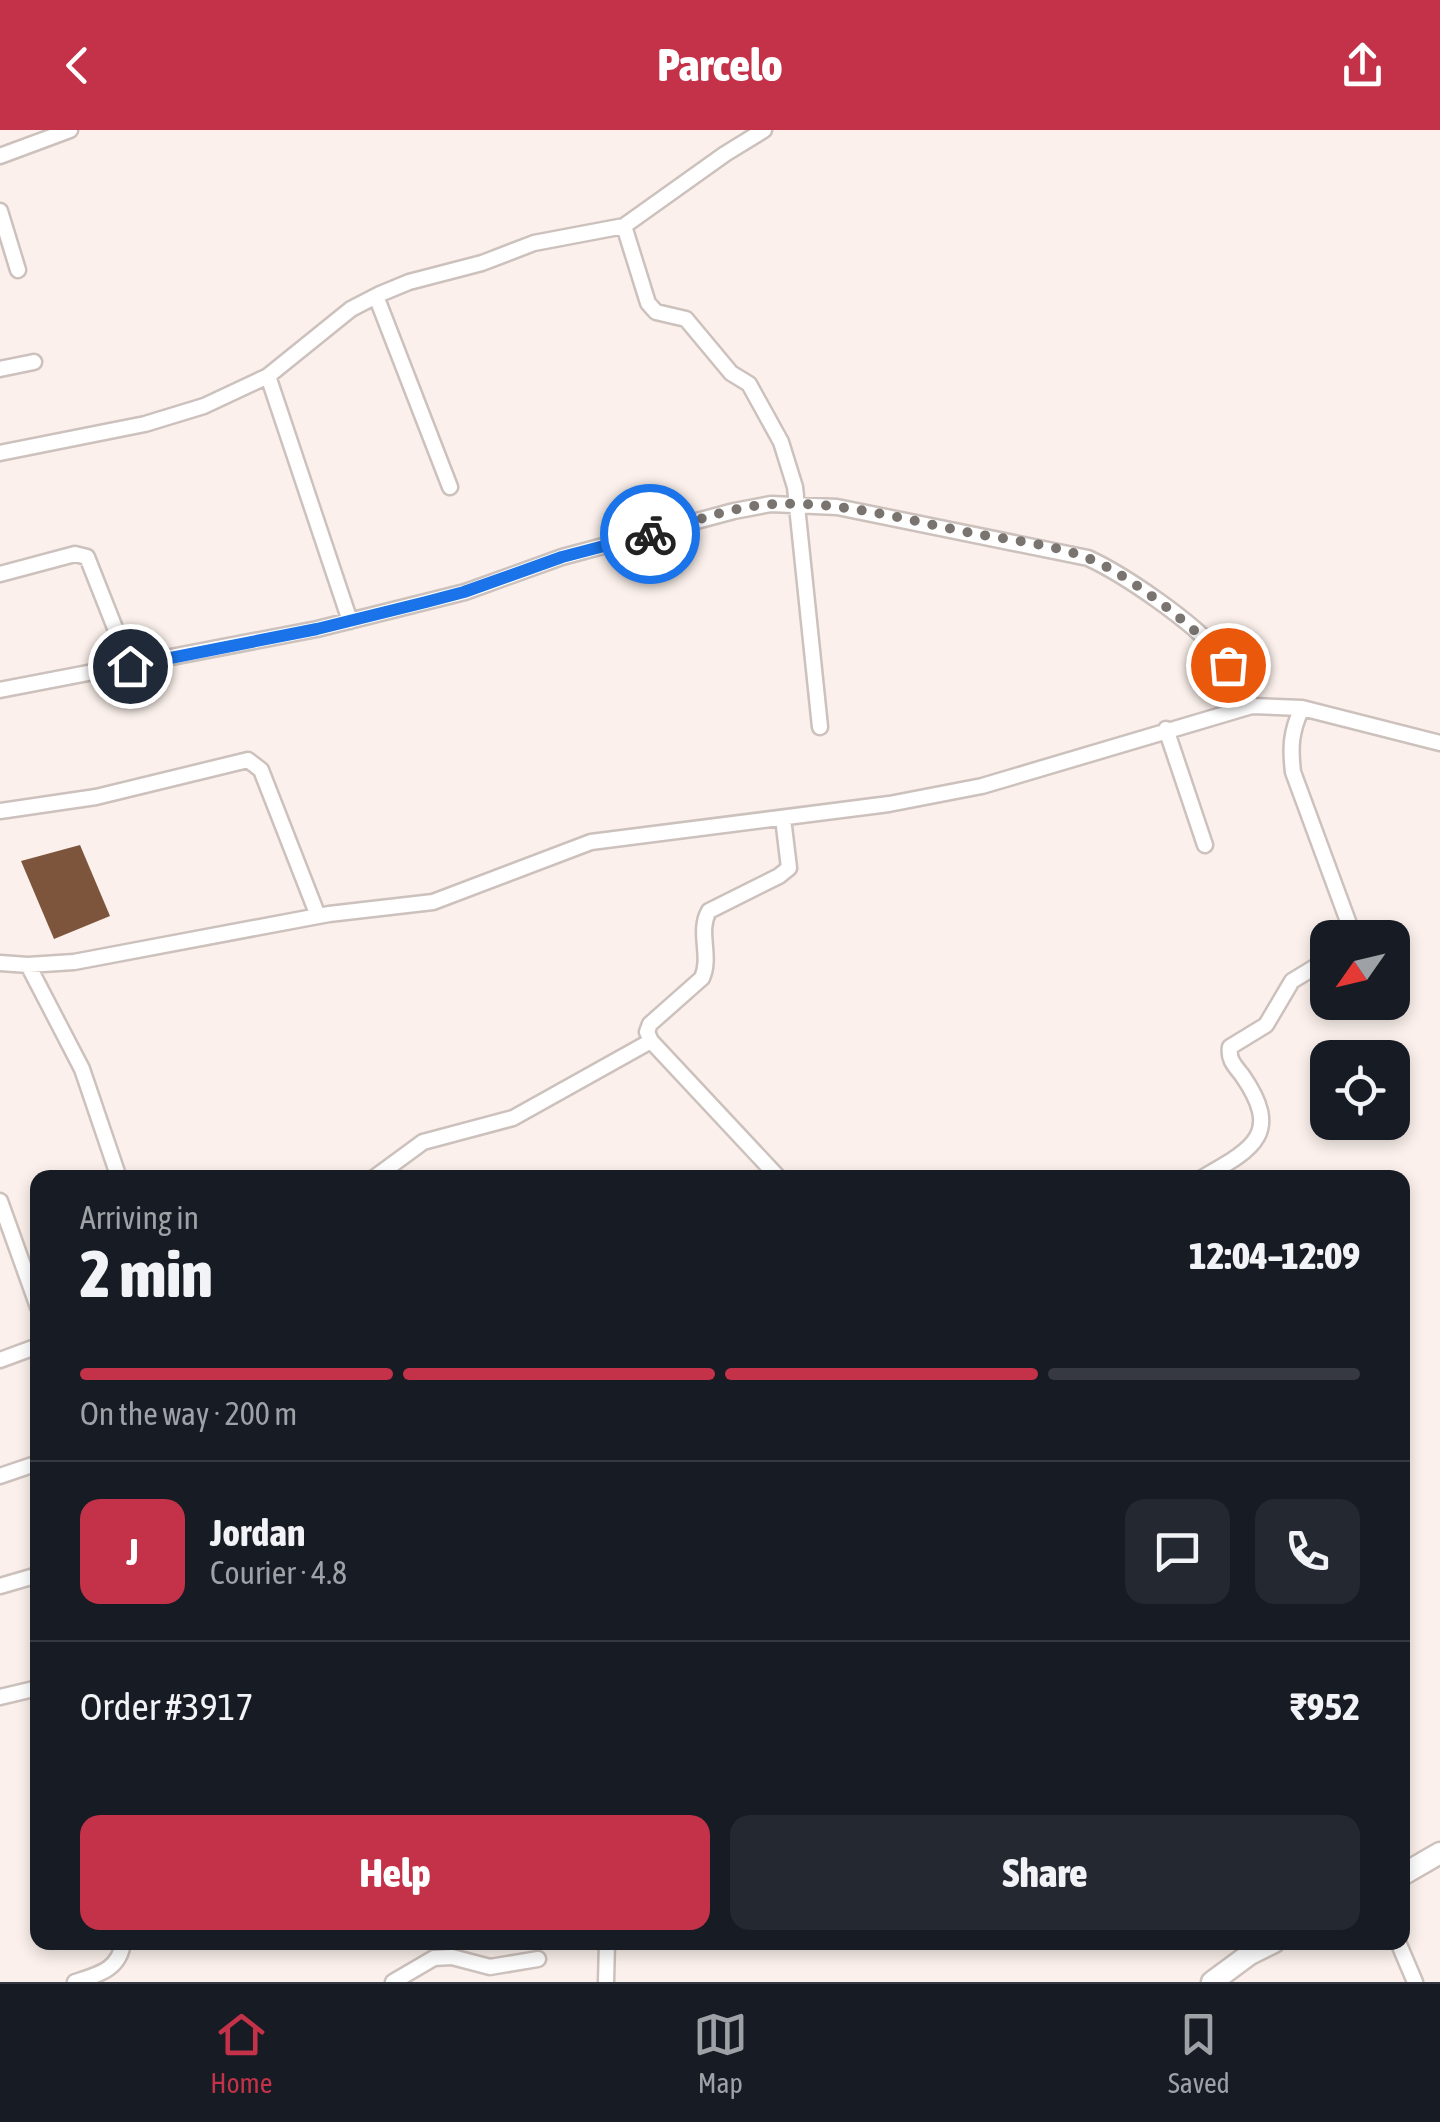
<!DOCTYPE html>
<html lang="en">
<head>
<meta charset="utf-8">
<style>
	body { margin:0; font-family:"Asap Condensed",sans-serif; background:#242831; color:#f1f3f6; height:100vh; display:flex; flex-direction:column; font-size:38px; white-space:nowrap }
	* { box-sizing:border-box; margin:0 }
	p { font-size:32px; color:#9ea1a6 }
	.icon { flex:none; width:55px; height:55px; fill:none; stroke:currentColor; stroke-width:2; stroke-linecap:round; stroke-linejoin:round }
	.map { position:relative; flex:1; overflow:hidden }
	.sheet { position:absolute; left:30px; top:1040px; width:1380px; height:780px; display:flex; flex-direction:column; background:#171b24; border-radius:20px; box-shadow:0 5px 15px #0003 }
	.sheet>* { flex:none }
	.needle { width:65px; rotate:236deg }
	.buttons { position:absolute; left:1310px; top:790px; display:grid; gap:20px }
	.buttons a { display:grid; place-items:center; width:100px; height:100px; border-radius:20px; background:#171b24; box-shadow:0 5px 15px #0003; font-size:50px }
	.pin { position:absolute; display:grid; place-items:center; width:85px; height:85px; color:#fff; margin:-42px; border:5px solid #fff; border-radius:50%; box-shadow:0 2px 10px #0007 }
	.courier { position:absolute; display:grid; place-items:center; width:100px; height:100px; margin:-50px; border:8px solid #1a73e8; border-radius:50%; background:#fff; color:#222; box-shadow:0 2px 12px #0007 }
	.head em { font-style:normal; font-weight:800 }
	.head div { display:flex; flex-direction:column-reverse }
	.head { display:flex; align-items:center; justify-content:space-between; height:170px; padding:0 50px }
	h1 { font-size:65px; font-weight:800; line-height:75px }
	.bar { display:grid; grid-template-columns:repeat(4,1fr); gap:15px 10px; align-content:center; height:120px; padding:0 50px }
	.bar i { height:12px; border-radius:8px; background:#363941 }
	.bar .active { background:#c33248 }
	.bar p { grid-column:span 4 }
	.line { display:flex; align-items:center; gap:25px; padding:0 50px; border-top:2px solid #363941 }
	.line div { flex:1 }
	.round { display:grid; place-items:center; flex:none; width:105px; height:105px; border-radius:20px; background:#242831 }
	.primary-button { display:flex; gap:20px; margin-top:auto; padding:20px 50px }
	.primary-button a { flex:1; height:115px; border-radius:20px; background:#c33248; color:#fff; font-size:40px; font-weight:800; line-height:115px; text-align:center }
	.primary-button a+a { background:#242831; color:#f1f3f6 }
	header { display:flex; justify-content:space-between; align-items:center; height:130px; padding:0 50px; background:#c33248; color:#fff; font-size:45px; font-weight:800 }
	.tabs { display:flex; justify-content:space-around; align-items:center; height:140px; border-top:2px solid #363941; background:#171b24; font-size:28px; color:#9ea1a6 }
	.tabs a { display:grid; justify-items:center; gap:5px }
	.tabs .active { color:#c33248 }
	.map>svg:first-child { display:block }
</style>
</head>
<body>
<header><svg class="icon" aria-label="back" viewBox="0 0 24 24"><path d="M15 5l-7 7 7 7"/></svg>Parcelo<svg class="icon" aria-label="share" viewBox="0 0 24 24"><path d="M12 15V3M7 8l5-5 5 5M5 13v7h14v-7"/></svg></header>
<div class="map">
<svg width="1440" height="1852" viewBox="0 0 1440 1852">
	<rect width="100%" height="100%" fill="#fbf0eb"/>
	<path fill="#7d553c" d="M80,715L110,786L54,809L21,731Z"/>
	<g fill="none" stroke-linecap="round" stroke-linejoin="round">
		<g stroke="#ccc1bc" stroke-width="19">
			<path id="street" d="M0,26L70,0
				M0,81L18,140
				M624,96L648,173L656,182L686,189L731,243L749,254L781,312L795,357L820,597
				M376,166L450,357
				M0,239L34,232
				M268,246L350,491
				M0,323L145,294L204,276L268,246L351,179L380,164L409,152L482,133L534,113L624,96L725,24L764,0
				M0,444L75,424L87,427L130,536
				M0,560L317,499L465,462L562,427L734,381L771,374L837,377L1088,428C1125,445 1193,492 1219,523C1232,539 1241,558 1252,576
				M1302,578C1291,601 1290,617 1293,642L1349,794L1350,808
				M1166,599L1205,715
				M0,681L96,667L248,630L261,640L318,786
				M0,833L28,835L74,832L329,784L433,772L591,712L889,674L982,656L1252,576L1302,578L1440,613
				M28,835L82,939L119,1048
				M374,1048L423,1012L513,988L651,911
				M779,1048L651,911L647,902L650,894L702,848C712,826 697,802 709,781L779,746L789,738L783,688
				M1202,1048C1253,1019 1283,1004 1242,945C1234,935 1228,929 1230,917L1266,895L1292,851L1328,829
				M0,1071L38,1177
				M0,1230L38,1216
				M0,1346L38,1333
				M0,1456L38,1445
				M0,1567L38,1558
				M1398,1812L1415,1852
				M75,1852C97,1845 120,1840 123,1812
				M393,1852L434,1828L452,1827L490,1837L538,1829
				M606,1852L607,1812"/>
		</g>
		<g stroke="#ccc1bc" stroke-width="25">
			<path id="secondary" d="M1402,1745L1440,1723
				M1212,1852L1250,1824L1274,1812"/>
		</g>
		<use href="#street" stroke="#fff" stroke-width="14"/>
		<use href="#secondary" stroke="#fff" stroke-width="20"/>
	</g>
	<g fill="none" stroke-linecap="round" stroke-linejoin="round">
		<path stroke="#7a7471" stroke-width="10" stroke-dasharray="0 18" d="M650,404C691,393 734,375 776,374C841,371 907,390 971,403C1010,410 1053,414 1090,429C1130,445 1201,501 1228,535"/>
		<path stroke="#1a73e8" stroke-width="12" d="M130,536L317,499L426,472L464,462L562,427L650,404"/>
	</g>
</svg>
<div class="buttons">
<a><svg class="needle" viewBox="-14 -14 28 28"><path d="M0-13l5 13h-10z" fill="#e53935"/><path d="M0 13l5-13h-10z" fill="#9ea1a6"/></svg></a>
<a><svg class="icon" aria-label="locate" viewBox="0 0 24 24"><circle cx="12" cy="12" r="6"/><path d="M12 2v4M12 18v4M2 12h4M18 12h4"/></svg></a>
</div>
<div class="pin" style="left:1228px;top:535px;background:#ea580c"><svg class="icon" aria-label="bag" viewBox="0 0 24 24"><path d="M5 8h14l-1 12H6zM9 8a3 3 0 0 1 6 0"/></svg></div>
<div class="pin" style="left:130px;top:536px;background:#1f2937"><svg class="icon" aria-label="home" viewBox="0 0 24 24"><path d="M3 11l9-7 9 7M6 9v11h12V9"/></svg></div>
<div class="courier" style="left:650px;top:404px"><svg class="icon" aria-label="bike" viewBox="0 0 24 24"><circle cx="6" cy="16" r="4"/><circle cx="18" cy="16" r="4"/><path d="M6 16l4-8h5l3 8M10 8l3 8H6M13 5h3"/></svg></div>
<section class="sheet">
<div class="head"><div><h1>2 min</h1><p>Arriving in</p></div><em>12:04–12:09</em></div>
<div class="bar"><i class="active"></i><i class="active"></i><i class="active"></i><i></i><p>On the way · 200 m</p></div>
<div class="line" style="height:180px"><b class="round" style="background:#c33248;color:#fff">J</b><div><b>Jordan</b><p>Courier · 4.8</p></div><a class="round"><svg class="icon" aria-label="chat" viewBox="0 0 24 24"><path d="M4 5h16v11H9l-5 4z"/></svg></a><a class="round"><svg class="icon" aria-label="phone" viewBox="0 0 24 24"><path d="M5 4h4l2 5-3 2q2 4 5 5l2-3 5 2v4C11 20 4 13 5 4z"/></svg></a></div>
<div class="line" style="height:130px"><div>Order #3917</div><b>₹952</b></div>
<div class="primary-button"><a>Help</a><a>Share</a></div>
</section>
</div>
<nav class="tabs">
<a class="active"><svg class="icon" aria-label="home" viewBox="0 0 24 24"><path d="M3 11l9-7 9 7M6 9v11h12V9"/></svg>Home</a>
<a><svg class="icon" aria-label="map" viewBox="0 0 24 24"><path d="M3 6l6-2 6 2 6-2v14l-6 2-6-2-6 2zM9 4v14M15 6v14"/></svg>Map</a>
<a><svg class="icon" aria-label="saved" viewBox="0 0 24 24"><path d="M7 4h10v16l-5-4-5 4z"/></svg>Saved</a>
</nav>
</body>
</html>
